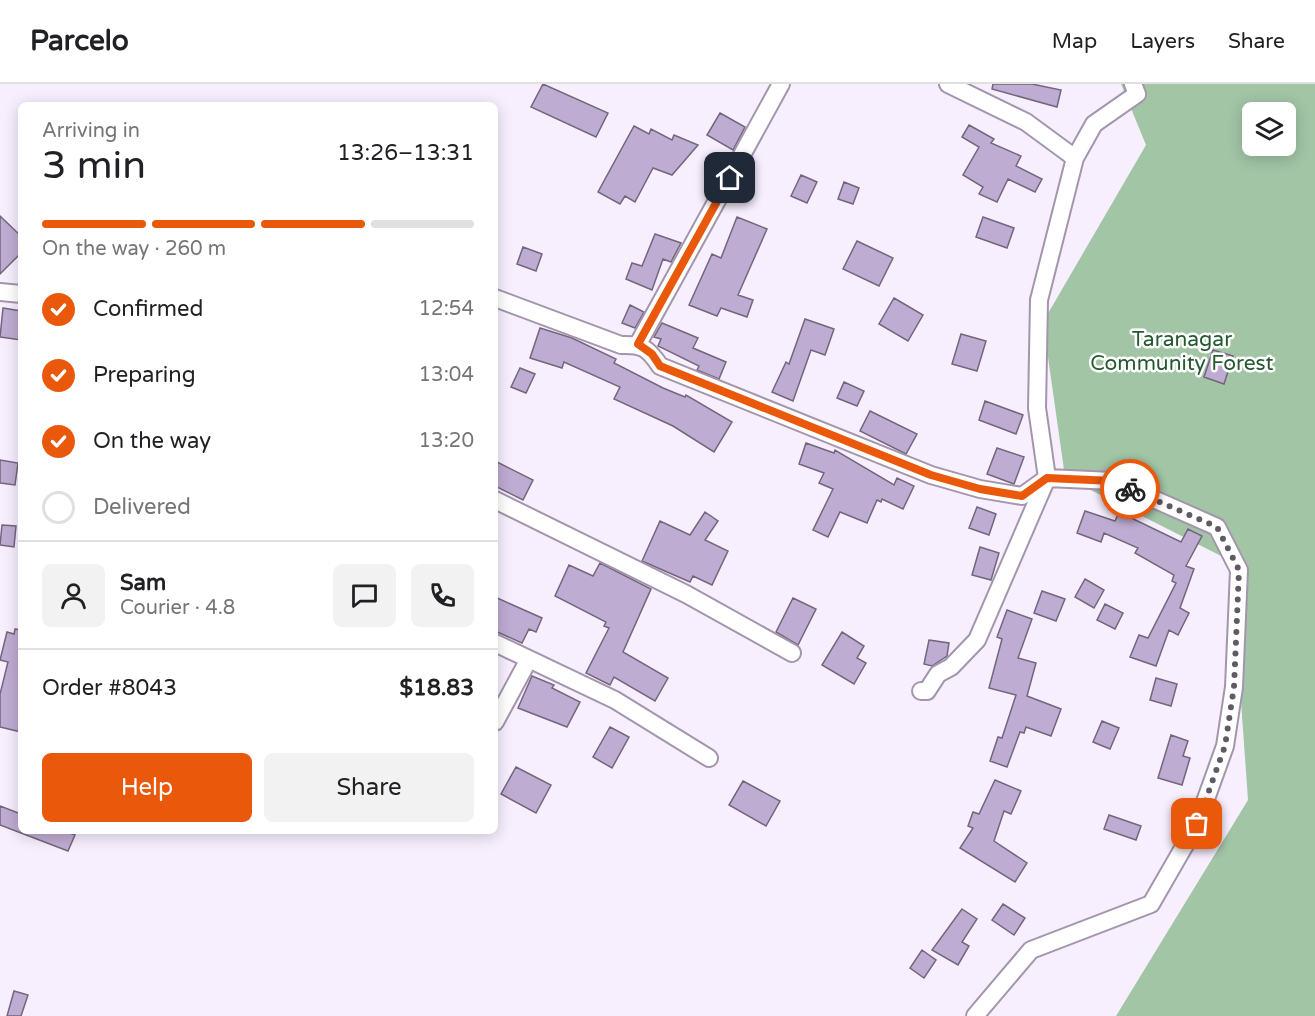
<!DOCTYPE html>
<html lang="en">
<head>
<meta charset="utf-8">
<style>
	body { margin:0; font-family:"Varela Round",sans-serif; background:#f2f2f2; color:#202124; height:100vh; display:flex; flex-direction:column; font-size:22px; white-space:nowrap }
	* { box-sizing:border-box; margin:0 }
	p { font-size:20px; color:#757577 }
	.icon { flex:none; width:33px; height:33px; fill:none; stroke:currentColor; stroke-width:2; stroke-linecap:round; stroke-linejoin:round }
	.map { position:relative; flex:1; overflow:hidden }
	.details { position:absolute; left:18px; top:18px; width:480px; height:732px; display:flex; flex-direction:column; background:#fff; border-radius:9px; box-shadow:0 3px 15px #0003 }
	.details>* { flex:none }
	.tools { position:absolute; left:1242px; top:18px; display:grid; gap:12px }
	.tools a { display:grid; place-items:center; width:54px; height:54px; border-radius:9px; background:#fff; box-shadow:0 3px 15px #0003; font-size:30px }
	.pin { position:absolute; display:grid; place-items:center; width:51px; height:51px; color:#fff; margin:-26px; border-radius:12px; box-shadow:0 3px 9px #0006 }
	.courier { position:absolute; display:grid; place-items:center; width:60px; height:60px; margin:-30px; border:4px solid #ea580c; border-radius:50%; background:#fff; color:#222; box-shadow:0 2px 8px #0007 }
	.head em { font-style:normal; font-weight:600 }
	.head div { display:flex; flex-direction:column-reverse }
	.head { display:flex; align-items:center; justify-content:space-between; height:102px; padding:0 24px }
	h1 { font-size:39px; font-weight:600; line-height:45px }
	.bar { display:grid; grid-template-columns:repeat(4,1fr); gap:9px 6px; align-content:center; height:72px; padding:0 24px }
	.bar i { height:8px; border-radius:4px; background:#e0e0e0 }
	.bar .active { background:#ea580c }
	.bar p { grid-column:span 4 }
	.line { display:flex; align-items:center; gap:15px; padding:0 24px; border-top:2px solid #e0e0e0 }
	.line div { flex:1 }
	.round { display:grid; place-items:center; flex:none; width:63px; height:63px; border-radius:9px; background:#f2f2f2 }
	ol { padding:0 24px; list-style:none }
	li { display:flex; align-items:center; gap:18px; height:66px }
	li p { margin-inline-start:auto }
	li .icon { padding:6px; border-radius:50%; background:#ea580c; color:#fff; stroke-width:4 }
	li:last-child { color:#757577 }
	li i { width:33px; height:33px; border:3px solid #e0e0e0; border-radius:50% }
	.cta { display:flex; gap:12px; margin-top:auto; padding:12px 24px }
	.cta a { flex:1; height:69px; border-radius:9px; background:#ea580c; color:#fff; font-size:24px; font-weight:600; line-height:69px; text-align:center }
	.cta a+a { background:#f2f2f2; color:#202124 }
	header { display:flex; align-items:center; gap:36px; box-sizing:border-box; height:84px; padding:0 30px; background:#fff; border-bottom:2px solid #e0e0e0 }
	header strong { font-size:28px }
	nav { display:flex; gap:33px; margin-inline-start:auto; font-size:21px }
	.map>svg:first-child { display:block }
</style>
</head>
<body>
<header>
<strong>Parcelo</strong>
<nav><a>Map</a><a>Layers</a><a>Share</a></nav>
</header>
<div class="map">
<svg width="1315" height="932" viewBox="0 0 1315 932">
	<rect width="100%" height="100%" fill="#f8effe"/>
	<path fill="#a2c5a6" fill-rule="evenodd" d="M1121,0H1315V932H1116L1248,716L1231,477L1065,393L1043,238L1146,61ZM1252,28H1286V62H1252Z"/>
	<path fill="#bfacd2" stroke="#72667d" stroke-width="1.5" d="M543,0L608,29L596,53L531,23Z
		M993,0H1032L1061,6L1057,23L992,5Z
		M720,29L745,43L733,66L707,51Z
		M969,41L994,55L991,59L1021,72L1016,82L1042,95L1035,108L1008,95L997,118L979,110L983,103L963,91L979,63L962,53Z
		M634,42L649,50L651,45L672,56L674,51L698,61L672,91L653,84L635,118L625,112L620,120L598,108Z
		M801,91L817,98L807,119L791,112Z
		M844,98L859,104L853,120L838,115Z
		M0,132L21,152V169L0,190Z
		M737,133L767,145L738,211L753,216L747,233L721,224L717,232L689,221L712,170L721,174Z
		M983,133L1014,144L1007,164L976,153Z
		M655,150L681,159L671,178L663,175L652,206L626,195L632,179L642,182Z
		M857,157L893,174L879,202L843,185Z
		M523,163L542,170L536,187L517,180Z
		M894,214L923,231L908,257L879,240Z
		M630,221L644,228L635,244L622,239Z
		M3,224L21,227V256L0,253Z
		M805,235L834,245L825,271L811,266L793,317L772,308L786,278L789,280Z
		M662,239L698,254L693,264L726,278L719,295L697,286L699,282L658,262L661,255L654,253Z
		M540,244L572,254L616,275L614,279L663,304L685,313L686,311L732,338L714,368L673,342L614,315L620,303L564,278L562,284L530,274Z
		M961,250L986,257L977,287L952,280Z
		M1213,266L1233,272L1224,300L1204,293Z
		M520,284L535,290L526,309L511,303Z
		M844,298L864,307L857,322L837,314Z
		M985,317L1023,331L1016,350L979,336Z
		M870,327L917,350L906,370L860,347Z
		M806,359L834,369L835,366L894,401L897,394L914,402L903,425L882,415L881,418L877,416L867,439L840,428L828,453L813,446L833,405L819,399L824,389L799,380Z
		M997,364L1024,373L1014,400L987,390Z
		M0,376L18,379L15,401L0,399Z
		M495,377L533,396L523,416L495,402Z
		M977,423L996,430L989,451L969,444Z
		M1085,427L1115,437L1119,428L1181,458L1188,445L1202,452L1186,482L1194,485L1180,524L1189,529L1178,551L1169,546L1156,582L1130,573L1139,551L1148,554L1176,499L1172,497L1174,491L1135,469L1138,464L1104,449L1101,458L1077,449Z
		M705,428L718,437L705,456L728,467L712,501L693,492L690,498L642,477L660,437L690,451Z
		M2,441L16,442L14,463L0,461Z
		M980,463L999,469L991,496L972,491Z
		M600,479L651,505L623,568L668,594L655,617L614,593L610,601L586,589L609,544L604,542L606,538L555,512L569,481L593,492Z
		M1085,495L1104,506L1094,524L1075,513Z
		M1042,507L1065,515L1056,537L1034,529Z
		M495,513L542,534L536,548L529,545L522,559L495,547Z
		M793,514L816,525L798,561L776,548Z
		M1105,520L1123,529L1115,545L1097,536Z
		M1007,526L1032,535L1018,574L1036,579L1027,612L1061,625L1051,652L1026,643L1024,649L1020,648L1007,683L990,677L998,653L1002,654L1016,611L989,604L1002,555L997,553Z
		M15,545L21,546V648L0,643V610L8,578L0,576L7,548L14,550Z
		M842,548L864,562L857,574L866,579L854,600L822,581Z
		M929,556L949,559L947,572L932,582L924,580Z
		M532,592L554,601L552,604L580,618L567,643L518,624Z
		M1156,594L1177,600L1171,622L1150,616Z
		M1102,637L1119,644L1110,665L1093,658Z
		M610,643L629,653L612,684L593,673Z
		M1171,651L1188,657L1183,672L1190,674L1182,701L1158,694Z
		M516,683L551,701L536,729L501,710Z
		M995,696L1021,707L1011,730L1004,727L994,757L1027,779L1015,798L960,764L973,744L968,742L973,728L979,730Z
		M743,697L780,717L766,742L729,721Z
		M0,722L21,730V747H65L75,751L68,767L0,741Z
		M1109,731L1141,742L1136,756L1104,745Z
		M1003,820L1025,834L1014,851L992,836Z
		M962,825L977,835L962,858L969,862L958,881L932,866Z
		M922,866L936,876L924,894L910,884Z
		M14,907L28,911L21,932H7Z"/>
	<g fill="none" stroke-linecap="round" stroke-linejoin="round">
		<g stroke="#a495ad" stroke-width="20">
			<path id="minor" d="M948,0L1026,38L1075,74
				M0,208L21,210
				M495,214L621,261C642,260 648,264 660,282L931,391L980,405L1022,412L1047,394L1113,397L1217,443L1239,486L1234,603L1225,662L1197,740L1151,820L1031,866L975,932
				M638,260L781,0
				M495,416L686,510L792,569
				M495,559L615,616L709,674
				M921,607H927L938,590L951,583L977,556L1047,394L1037,324L1039,216L1075,74L1094,40L1137,10L1133,0
				M495,638L529,575"/>
		</g>
		<use href="#minor" stroke="#fff" stroke-width="16"/>
	</g>
	<g fill="none" stroke-linecap="round" stroke-linejoin="round">
		<path stroke="#615a65" stroke-width="6" stroke-dasharray="0 10.8" d="M1130,405L1217,443L1239,486L1234,603L1225,662L1197,740"/>
		<path stroke="#ea580c" stroke-width="8" d="M730,94L638,260L652,270L660,282L931,391L980,405L1022,412L1047,394L1113,397L1130,405"/>
	</g>
	<g text-anchor="middle" dominant-baseline="central" stroke-width="5" stroke-linejoin="round" paint-order="stroke">
		<g font-size="21" fill="#255931" stroke="#fff">
			<text x="1182" y="255">Taranagar<tspan x="1182" dy="24">Community Forest</tspan></text>
		</g>
	</g>
</svg>
<div class="tools">
<a><svg class="icon" aria-label="layers" viewBox="0 0 24 24"><path d="M12 4l9 5-9 5-9-5zM3 14l9 5 9-5"/></svg></a>
</div>
<div class="pin" style="left:1197px;top:740px;background:#ea580c"><svg class="icon" aria-label="bag" viewBox="0 0 24 24"><path d="M5 8h14l-1 12H6zM9 8a3 3 0 0 1 6 0"/></svg></div>
<div class="pin" style="left:730px;top:94px;background:#1f2937"><svg class="icon" aria-label="home" viewBox="0 0 24 24"><path d="M3 11l9-7 9 7M6 9v11h12V9"/></svg></div>
<div class="courier" style="left:1130px;top:405px"><svg class="icon" aria-label="bike" viewBox="0 0 24 24"><circle cx="6" cy="16" r="4"/><circle cx="18" cy="16" r="4"/><path d="M6 16l4-8h5l3 8M10 8l3 8H6M13 5h3"/></svg></div>
<section class="details">
<div class="head"><div><h1>3 min</h1><p>Arriving in</p></div><em>13:26–13:31</em></div>
<div class="bar"><i class="active"></i><i class="active"></i><i class="active"></i><i></i><p>On the way · 260 m</p></div>
<ol>
<li><svg class="icon" aria-label="check" viewBox="0 0 24 24"><path d="M5 12l5 5 9-10"/></svg>Confirmed<p>12:54</p></li>
<li><svg class="icon" aria-label="check" viewBox="0 0 24 24"><path d="M5 12l5 5 9-10"/></svg>Preparing<p>13:04</p></li>
<li><svg class="icon" aria-label="check" viewBox="0 0 24 24"><path d="M5 12l5 5 9-10"/></svg>On the way<p>13:20</p></li>
<li><i></i>Delivered</li>
</ol>
<div class="line" style="height:108px"><a class="round"><svg class="icon" aria-label="person" viewBox="0 0 24 24"><circle cx="12" cy="8" r="4"/><path d="M4 21q1-7 8-7t8 7"/></svg></a><div><b>Sam</b><p>Courier · 4.8</p></div><a class="round"><svg class="icon" aria-label="chat" viewBox="0 0 24 24"><path d="M4 5h16v11H9l-5 4z"/></svg></a><a class="round"><svg class="icon" aria-label="phone" viewBox="0 0 24 24"><path d="M5 4h4l2 5-3 2q2 4 5 5l2-3 5 2v4C11 20 4 13 5 4z"/></svg></a></div>
<div class="line" style="height:78px"><div>Order #8043</div><b>$18.83</b></div>
<div class="cta"><a>Help</a><a>Share</a></div>
</section>
</div>
</body>
</html>
